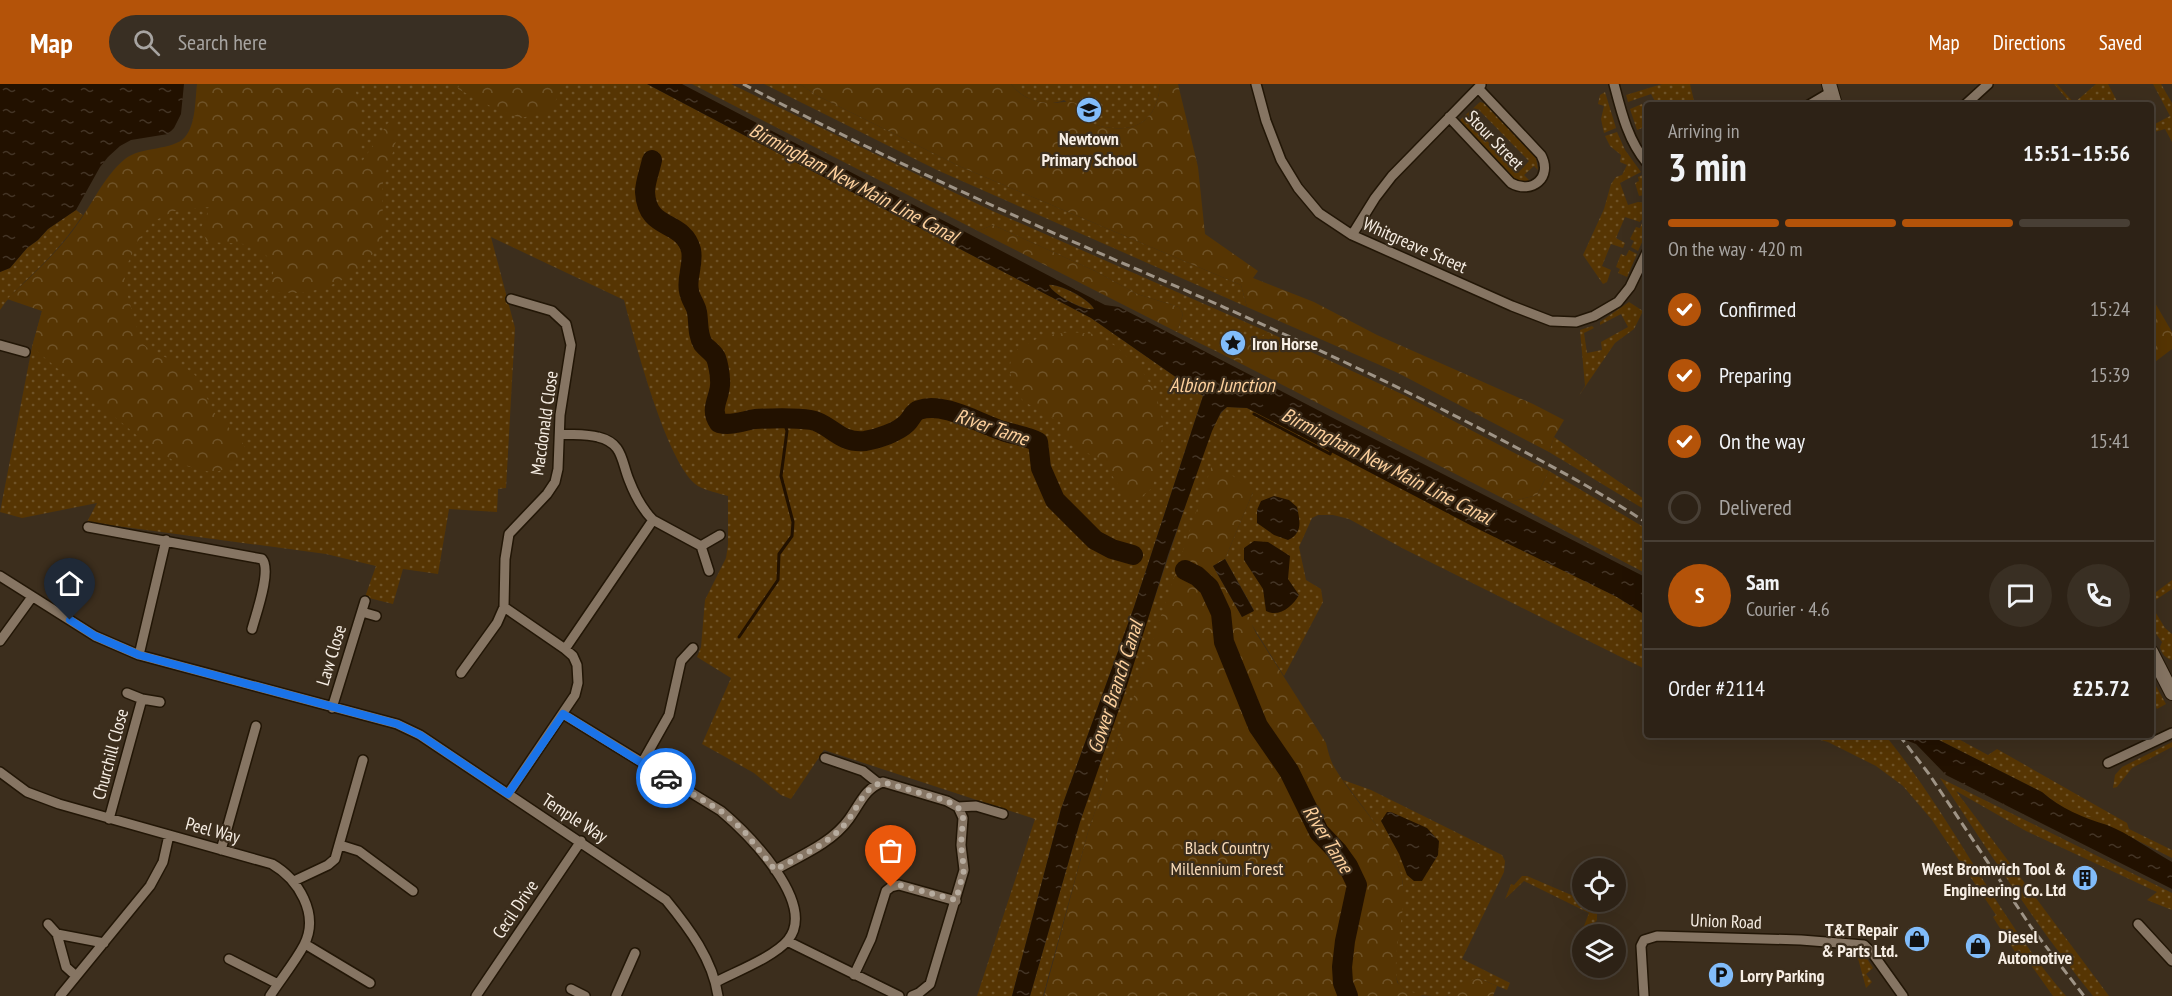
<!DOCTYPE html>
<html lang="en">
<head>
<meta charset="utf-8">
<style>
	body { margin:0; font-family:"PT Sans Narrow",sans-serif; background:#392f23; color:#f1f3f6; height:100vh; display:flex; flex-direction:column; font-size:22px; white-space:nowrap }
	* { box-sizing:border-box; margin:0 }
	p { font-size:20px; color:#a7a4a1 }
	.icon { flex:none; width:33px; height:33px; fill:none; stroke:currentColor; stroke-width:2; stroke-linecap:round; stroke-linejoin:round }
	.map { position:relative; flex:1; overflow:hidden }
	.drawer { position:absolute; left:1644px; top:18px; width:510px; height:636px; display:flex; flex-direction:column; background:#2d2216; border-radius:6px; box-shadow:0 6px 24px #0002,0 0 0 2px #483f35 }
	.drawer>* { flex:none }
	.tools { position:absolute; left:1572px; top:774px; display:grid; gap:12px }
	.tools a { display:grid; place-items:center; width:54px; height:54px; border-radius:50%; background:#2d2216; box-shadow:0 6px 24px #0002,0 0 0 2px #483f35; font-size:30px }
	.pin { position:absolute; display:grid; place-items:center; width:51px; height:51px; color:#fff; margin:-62px -26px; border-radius:50% 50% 50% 0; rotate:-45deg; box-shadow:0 0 6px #0007 }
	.pin .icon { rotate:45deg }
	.courier { position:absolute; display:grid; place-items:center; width:60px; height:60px; margin:-30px; border:4px solid #1a73e8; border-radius:50%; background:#fff; color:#222; box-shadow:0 2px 8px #0007 }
	.headline em { font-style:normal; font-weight:800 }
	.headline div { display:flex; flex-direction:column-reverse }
	.headline { display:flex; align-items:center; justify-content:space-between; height:102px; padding:0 24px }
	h1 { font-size:39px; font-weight:800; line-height:45px }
	.bar { display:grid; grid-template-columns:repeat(4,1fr); gap:9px 6px; align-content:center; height:72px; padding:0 24px }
	.bar i { height:8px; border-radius:4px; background:#483f35 }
	.bar .on { background:#b45309 }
	.bar p { grid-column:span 4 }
	.line { display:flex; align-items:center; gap:15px; padding:0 24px; border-top:2px solid #483f35 }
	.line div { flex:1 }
	.round { display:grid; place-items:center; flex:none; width:63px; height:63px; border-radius:32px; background:#392f23 }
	ol { padding:0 24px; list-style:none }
	li { display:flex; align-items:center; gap:18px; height:66px }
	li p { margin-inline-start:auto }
	li .icon { padding:6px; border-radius:50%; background:#b45309; color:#fff; stroke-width:4 }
	li:last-child { color:#a7a4a1 }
	li i { width:33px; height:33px; border:3px solid #483f35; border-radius:50% }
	header { display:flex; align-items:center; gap:36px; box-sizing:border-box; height:84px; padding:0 30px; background:#b45309; color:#fff }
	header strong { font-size:28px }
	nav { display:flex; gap:33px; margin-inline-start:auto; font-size:21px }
	.search { width:420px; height:54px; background:#392f23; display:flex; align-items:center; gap:15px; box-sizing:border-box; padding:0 21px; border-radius:33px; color:#a7a4a1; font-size:22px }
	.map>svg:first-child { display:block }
</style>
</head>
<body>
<header>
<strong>Map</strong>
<div class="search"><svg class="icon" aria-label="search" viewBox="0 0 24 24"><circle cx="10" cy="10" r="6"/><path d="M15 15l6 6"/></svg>Search here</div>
<nav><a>Map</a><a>Directions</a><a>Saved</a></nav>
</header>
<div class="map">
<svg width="2172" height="912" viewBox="0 0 2172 912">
	<defs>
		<pattern id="green-dots" width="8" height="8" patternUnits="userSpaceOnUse" patternTransform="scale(1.5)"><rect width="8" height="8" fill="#563503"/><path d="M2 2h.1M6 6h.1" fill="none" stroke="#6f5328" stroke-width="1.8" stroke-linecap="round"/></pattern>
		<pattern id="forest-crowns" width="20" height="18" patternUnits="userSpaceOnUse" patternTransform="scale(1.5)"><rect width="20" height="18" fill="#563503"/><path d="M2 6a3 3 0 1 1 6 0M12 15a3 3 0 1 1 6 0" fill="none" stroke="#6f5328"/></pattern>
		<pattern id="wetland-marsh" width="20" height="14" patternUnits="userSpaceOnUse" patternTransform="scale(1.5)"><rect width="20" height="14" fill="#563503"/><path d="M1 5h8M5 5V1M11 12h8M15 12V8" fill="none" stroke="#6f5328"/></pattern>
		<pattern id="water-ripples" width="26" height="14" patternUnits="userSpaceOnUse" patternTransform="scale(1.5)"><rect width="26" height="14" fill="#210"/><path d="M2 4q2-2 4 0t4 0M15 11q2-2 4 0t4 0" fill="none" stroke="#433425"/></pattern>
	</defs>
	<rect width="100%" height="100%" fill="#3c2e1d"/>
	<path fill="url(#green-dots)" fill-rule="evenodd" d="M220,0H647L1091,234L1203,312L1134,523L1061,725L1012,912H977L1035,735L824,666L791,715L781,711L754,689L702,660L731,594L697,573L701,563L705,516L726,474L728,461V412C718,409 707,407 698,402C667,382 634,254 624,216L491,153L515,244L506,404L498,405L497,428L449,425L438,490L403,485L393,520L365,513L376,482L326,470L87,438L97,419L22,434L0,428L32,263L42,227L189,74Z
		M692,0H731L988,125L1268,248L1228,273L1177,248L1183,230L1179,223L1137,210L1095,187L993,141L978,147Z
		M764,0H800L816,11L959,82L1241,201L1247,223L937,86Z
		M1011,0H1160C1157,45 1126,51 1089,39L1085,32L1064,16C1046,24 1023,16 1011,0Z
		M1662,0H1690L1695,21H1657L1651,10L1628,18L1626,11Z
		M2054,0H2057L2074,19L2096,0H2108L2119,21H2072Z
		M2153,0H2161L2172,19V58L2165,45L2151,49V42L2170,32Z
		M1605,8L1616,44L1604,49L1601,35L1604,22L1598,20L1600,11Z
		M1480,18L1484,19L1536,74L1538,86L1534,82L1524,91L1531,98L1526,100L1515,97L1461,40L1460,36ZM1478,25L1529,77L1518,89L1467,36Z
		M1642,20L1647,31L1643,35L1647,42L1637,46L1630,25Z
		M1617,48L1625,66L1641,88L1620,99L1628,121L1638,118L1647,119V138L1641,136L1640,138L1625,133L1616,154L1625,159L1623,164L1611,160L1602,182L1611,186L1607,198L1603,200L1583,171L1604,125L1611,100L1616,93L1622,91L1627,81L1620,78L1621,71L1610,62L1605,52Z
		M1643,91L1647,95L1646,116L1644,111L1639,112L1635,99L1639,97L1638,93Z
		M76,126L83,131C71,149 57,166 41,182C27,196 11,209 0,226V188L10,184L27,164L38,156L48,145Z
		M1642,139L1647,141V148L1638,167L1631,163L1634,157L1630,155L1636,143L1640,144Z
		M1629,166L1637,170L1627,193L1618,189L1620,185L1616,183L1621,170L1626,172Z
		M1049,201C1060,200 1089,215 1094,225C1084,227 1052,210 1049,201Z
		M1629,218L1643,227L1634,245L1615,259L1578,313L1585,302L1580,246L1592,242L1594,244L1584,249L1587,269L1602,266L1601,258L1628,243L1621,230L1600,241V238Z
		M1227,323L1247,324L1617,513L1647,532V586L1404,465L1349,435L1333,431H1318L1312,434L1299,463L1306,496L1321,505L1323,518L1284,592L1252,541L1242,533L1254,526L1225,475L1253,408L1182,472L1088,748L1043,912H1030L1080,738L1196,390C1204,369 1210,338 1227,323Z
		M1554,353L1647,417V427L1549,368Z
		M1549,387L1647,445V490L1510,418L1537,411Z
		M2172,496V505L2151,519V512Z
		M2151,521L2165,544L2172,550V576C2165,574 2162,570 2160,563L2162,558L2151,543Z
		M2151,593L2166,620L2157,625L2151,614Z
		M1802,651H1866L1889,656C1954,737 1998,834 2066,912H2053L2028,877L2022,879L1993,833L1996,831L1932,736L1903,702L1876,682L1828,658Z
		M1929,651H1951L1988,671L1997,665L2127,739L2129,745L2172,766V774Z
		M2172,658V663L2132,684L2117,703L2113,704L2115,691L2122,683Z
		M1940,694L2172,809V826L2147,816L2157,808L2026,747L1956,707L2109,912H2093C2037,843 1989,768 1940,694Z
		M1343,696L1371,706L1502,771L1505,777L1504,788L1462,875L1510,899L1507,906L1478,894C1467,898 1457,908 1446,912C1439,912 1426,912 1418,911C1410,909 1399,904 1397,896C1387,868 1408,827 1402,795C1393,757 1365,727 1343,696Z
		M1522,792H1527L1597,822V836L1586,850H1582V855H1579L1589,829L1524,797L1505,815L1511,800L1514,801Z
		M1856,867L1866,873L1873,884L1866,890L1872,898L1866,904Z"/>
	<path fill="url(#forest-crowns)" d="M197,0H354L360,25L359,82L388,39L396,41C400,60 387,79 383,99C380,116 386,137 381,154C370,187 328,208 295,209C286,209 277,208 267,208C279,188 273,170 251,162C241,158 219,159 207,158L201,144L210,123L177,126L154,137L138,157L127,181L124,199L141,258L150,266L182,281L195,291L218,335L238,351L247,367L234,381L214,389L179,380L147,360L32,263L42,227L7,215C30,193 55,171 74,145C91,123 103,93 125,75C141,62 173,67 185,53C196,40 195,16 197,0Z
		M459,0H564L550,28L520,34L494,24L458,5Z
		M800,0H1011C1020,13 1037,20 1053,19C1063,19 1071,15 1080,22C1085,26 1086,33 1089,39C1126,51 1157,45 1160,0H1178L1198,83L1205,150L1258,187L1253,194L1314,218L1377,251L1533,320L1564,336L1554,353L1549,368L1398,289L1247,223L1241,201L959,82L816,11Z
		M993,141L1095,187L1137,210L1179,223L1183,230L1177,248L978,147Z
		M2151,212L2172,248V265L2151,281Z
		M1070,248L1095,250L1117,263L1143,288L1156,310L1163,339L1160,379L1152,404L1138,416L1127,414L1101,375L1080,366L1066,352L1060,338L1023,317L1013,299L1009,285L1013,268L1042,252Z
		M1268,248L1406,312L1549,387L1537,411L1510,418L1228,273Z
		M1212,381L1233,392L1253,408L1225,475L1213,482L1242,533H1253L1252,541L1256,549L1326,659C1328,667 1330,675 1333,681C1354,718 1388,746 1400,787C1411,824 1391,861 1397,898L1404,905L1423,912H1044L1088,748Z
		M1478,894L1497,902L1493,912H1447L1470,897Z"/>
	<path fill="url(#wetland-marsh)" d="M2042,708L2107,741C2085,738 2058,722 2042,708Z"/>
	<path fill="url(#water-ripples)" fill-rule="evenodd" d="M0,0H184L181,30L174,44L168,50L131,56L120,62L108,73L100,83L76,126L48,145L38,156L27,164L10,184L0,188Z
		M647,0H682L1105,221L1119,223L1335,335L1647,494V532L1617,513L1472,442L1247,324L1227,323L1221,328L1212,347L1168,471L1126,605L1080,738L1030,912H1012L1061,725L1134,523L1203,312L1091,234ZM1049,201C1058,199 1090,215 1094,225C1084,228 1052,210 1049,201Z
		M1274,412L1289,416L1297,423C1300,437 1303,449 1288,456L1274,451L1257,439V426L1261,417Z
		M1254,457L1268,458L1290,472L1288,495L1299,511C1293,522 1279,534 1266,527L1263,505L1244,476V464Z
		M1225,475L1254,527L1242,533L1213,482Z
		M1892,651H1929L2042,708C2060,724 2084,734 2107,741C2128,749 2152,767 2172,778V805L1946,691L1916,660Z
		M1387,728H1391L1427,744L1439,757L1438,771L1422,797H1414L1407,791L1399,770L1381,737Z"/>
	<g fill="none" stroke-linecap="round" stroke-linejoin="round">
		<path stroke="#210" stroke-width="3" d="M1254,330L1330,370L1332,364
			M1197,492L1200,485
			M739,553L778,496L779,470L792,452L793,438L781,392L787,347L783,334"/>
		<path stroke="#210" stroke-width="20" d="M652,76C650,86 645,98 645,108C647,148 683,135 691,166C694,180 686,194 689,207C690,215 696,221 697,228C699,239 697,250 703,260C707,265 713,268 716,274C718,279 720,290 720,296C722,312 708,324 719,339C732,342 743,337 755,335C773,334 793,333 811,336C830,339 839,360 865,357C878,355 898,348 907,339C912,334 913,328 919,326C943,317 980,340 1003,347C1014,351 1027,352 1038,358L1041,384L1055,416L1095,456L1112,465L1133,471
			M1185,486L1197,492L1209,503L1221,529L1224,558L1258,642L1289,687L1319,748L1338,768L1348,782L1357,801L1345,857L1342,883L1343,899L1348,912"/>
		<g stroke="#221606" stroke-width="12">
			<path id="minor" d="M1256,0L1266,37L1281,76L1298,104L1319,129L1352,151L1512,222L1551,237L1576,238L1594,232L1618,218L1630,203L1647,168
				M1614,0C1621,27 1628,57 1647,79
				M1809,21L1831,8
				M1965,21L1988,0
				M1449,33L1511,99C1532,111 1553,93 1541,71L1478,4
				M1352,151L1375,114L1392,92L1481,1
				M0,261L25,268
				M561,350C572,351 587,350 598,353C623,359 621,376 629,396C634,409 643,426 653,436L565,565
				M653,436L701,462L709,487
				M88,443L262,475C272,486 256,530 252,545
				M701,462L720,451
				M0,492L95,552L139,571L397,640L420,651L666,816C689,844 713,876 718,912
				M504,523L565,565L573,572L577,581L578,599L575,611L508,710
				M362,528L376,532
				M0,557L32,513
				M139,571L166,456
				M461,589L497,539L504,523L505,475L509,450L547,410L555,398L558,385L560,331L571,261L566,240L552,227L511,215
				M127,609L142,615L160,618
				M332,624L365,517
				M563,630L721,727C747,749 818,819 788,856C774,873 735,888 716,898
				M825,674L863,687L878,699
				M642,679L669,631L681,577L693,564
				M2108,679L2172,649
				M0,688L27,708L59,720L272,780C298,795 320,830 304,861C295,878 281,895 270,912
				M958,723L976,722L1003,730
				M109,735L142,615
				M340,761L359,767L413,807
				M221,766L256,642
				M775,786C800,772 832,759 849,735C860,720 865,704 883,698L947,717L958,723L963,734L961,761L964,786L930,900L919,909L912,912
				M294,797L328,781L335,775L363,676
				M48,840L57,850
				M2138,840L2172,877
				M787,857L899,912
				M305,860L370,899
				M229,875L278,900
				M854,891L871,855L886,807L891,803L899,801L956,817
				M76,892L66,883L57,850L104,859
				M571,905L585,912
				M60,912L150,802L163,778L169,751
				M476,912L581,757
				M616,912L635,869
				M1644,912L1641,862L1644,856L1657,852L1801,856L1864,861L1873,870L1903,912"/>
		</g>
		<g stroke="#221606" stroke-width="16">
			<path id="secondary" d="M1829,0L1835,21
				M2151,568L2172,609"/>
		</g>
		<use href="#minor" stroke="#867563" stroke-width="9"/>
		<use href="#secondary" stroke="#867563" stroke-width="14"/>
		<path stroke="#9f9486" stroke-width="3" stroke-dasharray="9 4.5" stroke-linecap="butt" d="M743,0C868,66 997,125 1127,181C1243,231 1358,282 1471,340C1531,371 1591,402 1647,439
			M1899,651L1929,690L2031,843L2084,912"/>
	</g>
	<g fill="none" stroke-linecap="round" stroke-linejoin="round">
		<path stroke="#b6ab9e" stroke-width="6" stroke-dasharray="0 10.8" d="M666,694L721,727L743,746L775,786C800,772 832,759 849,735C860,719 864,704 883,698L947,717L958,723L963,734L961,761L964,786L956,816L899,801L891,803"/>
		<path stroke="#1a73e8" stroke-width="8" d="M70,536L95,552L139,571L397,640L420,651L508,710L563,630L666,694"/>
	</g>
	<defs>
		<g id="school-disc" transform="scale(1.35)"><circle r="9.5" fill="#81bcfa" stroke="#3c2e1d"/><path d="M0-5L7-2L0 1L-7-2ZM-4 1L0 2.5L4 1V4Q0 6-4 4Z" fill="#111"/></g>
		<g id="sight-disc" transform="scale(1.35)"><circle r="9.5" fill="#81bcfa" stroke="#3c2e1d"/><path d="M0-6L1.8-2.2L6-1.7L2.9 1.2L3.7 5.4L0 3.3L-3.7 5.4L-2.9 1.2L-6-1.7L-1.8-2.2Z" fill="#111"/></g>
		<g id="building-disc" transform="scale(1.35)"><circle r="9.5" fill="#81bcfa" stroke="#3c2e1d"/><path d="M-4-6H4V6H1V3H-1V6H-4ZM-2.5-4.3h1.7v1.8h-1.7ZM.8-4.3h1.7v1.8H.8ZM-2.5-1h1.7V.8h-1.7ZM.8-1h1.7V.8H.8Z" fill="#111"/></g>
		<g id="shop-disc" transform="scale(1.35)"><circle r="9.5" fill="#81bcfa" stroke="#3c2e1d"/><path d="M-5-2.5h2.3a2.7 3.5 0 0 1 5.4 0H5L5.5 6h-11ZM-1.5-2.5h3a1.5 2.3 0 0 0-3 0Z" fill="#111"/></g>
		<g id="parking-disc" transform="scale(1.35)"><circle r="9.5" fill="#81bcfa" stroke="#3c2e1d"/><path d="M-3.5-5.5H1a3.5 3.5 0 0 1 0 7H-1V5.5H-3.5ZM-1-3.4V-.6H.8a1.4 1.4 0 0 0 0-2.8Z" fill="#111"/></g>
	</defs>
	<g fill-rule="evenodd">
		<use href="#school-disc" x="1089" y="26"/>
		<use href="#sight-disc" x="1233" y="259"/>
		<use href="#building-disc" x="2085" y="794"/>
		<use href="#shop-disc" x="1917" y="855"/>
		<use href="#shop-disc" x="1978" y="862"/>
		<use href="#parking-disc" x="1721" y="891"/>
	</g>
	<g text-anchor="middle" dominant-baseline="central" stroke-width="4.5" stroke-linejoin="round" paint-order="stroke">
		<g font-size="18" font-weight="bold" fill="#f7eee4" stroke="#3c2e1d" text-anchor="start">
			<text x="1089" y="54" text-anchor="middle">Newtown<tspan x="1089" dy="21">Primary School</tspan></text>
			<text x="1252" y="259">Iron Horse</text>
			<text x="2066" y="784" text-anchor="end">West Bromwich Tool &amp;<tspan x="2066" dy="21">Engineering Co. Ltd</tspan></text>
			<text x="1898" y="845" text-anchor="end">T&amp;T Repair<tspan x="1898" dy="21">&amp; Parts Ltd.</tspan></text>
			<text x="1998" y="852">Diesel<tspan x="1998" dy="21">Automotive</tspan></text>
			<text x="1740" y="891">Lorry Parking</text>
		</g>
		<g font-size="18" fill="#f7eee4" stroke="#3c2e1d">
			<text transform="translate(1495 56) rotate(46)">Stour Street</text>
			<text transform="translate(1415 161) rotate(24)">Whitgreave Street</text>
			<text transform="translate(544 339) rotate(-82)">Macdonald Close</text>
			<text transform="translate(331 571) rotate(-73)">Law Close</text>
			<text transform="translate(110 670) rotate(-75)">Churchill Close</text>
			<text transform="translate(575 734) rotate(33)">Temple Way</text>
			<text transform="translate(213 746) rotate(15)">Peel Way</text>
			<text transform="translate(515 825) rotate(-56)">Cecil Drive</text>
			<text transform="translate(1726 837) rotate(2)">Union Road</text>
		</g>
		<g font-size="18" fill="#f9dbb9" stroke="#3c2e1d">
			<text x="1227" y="763">Black Country<tspan x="1227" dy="21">Millennium Forest</tspan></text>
		</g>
		<g font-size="20" font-style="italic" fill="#fdd09d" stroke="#3c2e1d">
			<text transform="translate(854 99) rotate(28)">Birmingham New Main Line Canal</text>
			<text x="1222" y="301">Albion Junction</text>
			<text transform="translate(992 343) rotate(19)">River Tame</text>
			<text transform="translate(1387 382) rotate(27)">Birmingham New Main Line Canal</text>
			<text transform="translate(1115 603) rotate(-72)">Gower Branch Canal</text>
			<text transform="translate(1328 755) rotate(58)">River Tame</text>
		</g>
	</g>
</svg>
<div class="tools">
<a><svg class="icon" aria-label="locate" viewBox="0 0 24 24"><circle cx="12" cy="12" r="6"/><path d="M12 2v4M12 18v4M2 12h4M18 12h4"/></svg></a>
<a><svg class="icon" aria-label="layers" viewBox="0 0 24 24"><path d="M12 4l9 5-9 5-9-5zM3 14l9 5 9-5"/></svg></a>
</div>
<div class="pin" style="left:891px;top:803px;background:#ea580c"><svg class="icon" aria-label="bag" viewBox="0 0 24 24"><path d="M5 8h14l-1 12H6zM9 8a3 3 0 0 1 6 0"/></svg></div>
<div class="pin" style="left:70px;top:536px;background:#1f2937"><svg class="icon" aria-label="home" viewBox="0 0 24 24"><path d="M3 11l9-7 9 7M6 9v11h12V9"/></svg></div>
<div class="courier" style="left:666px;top:694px"><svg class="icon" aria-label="car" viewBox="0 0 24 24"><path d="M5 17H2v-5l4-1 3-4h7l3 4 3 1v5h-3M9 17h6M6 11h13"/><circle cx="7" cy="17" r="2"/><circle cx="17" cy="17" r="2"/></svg></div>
<section class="drawer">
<div class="headline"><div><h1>3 min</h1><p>Arriving in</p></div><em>15:51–15:56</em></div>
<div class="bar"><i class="on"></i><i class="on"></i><i class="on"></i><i></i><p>On the way · 420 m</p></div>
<ol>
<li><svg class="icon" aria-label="check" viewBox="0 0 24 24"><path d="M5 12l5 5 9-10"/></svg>Confirmed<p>15:24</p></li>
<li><svg class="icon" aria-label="check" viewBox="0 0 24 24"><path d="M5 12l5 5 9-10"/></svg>Preparing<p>15:39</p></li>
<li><svg class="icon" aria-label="check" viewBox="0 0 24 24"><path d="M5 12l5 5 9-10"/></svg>On the way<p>15:41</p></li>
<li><i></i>Delivered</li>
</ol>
<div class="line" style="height:108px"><b class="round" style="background:#b45309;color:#fff">S</b><div><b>Sam</b><p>Courier · 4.6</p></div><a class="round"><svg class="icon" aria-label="chat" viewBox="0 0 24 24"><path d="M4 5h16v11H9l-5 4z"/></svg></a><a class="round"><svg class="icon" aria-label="phone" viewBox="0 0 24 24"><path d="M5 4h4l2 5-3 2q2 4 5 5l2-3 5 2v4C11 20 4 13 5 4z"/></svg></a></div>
<div class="line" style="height:78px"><div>Order #2114</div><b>£25.72</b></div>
</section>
</div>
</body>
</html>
